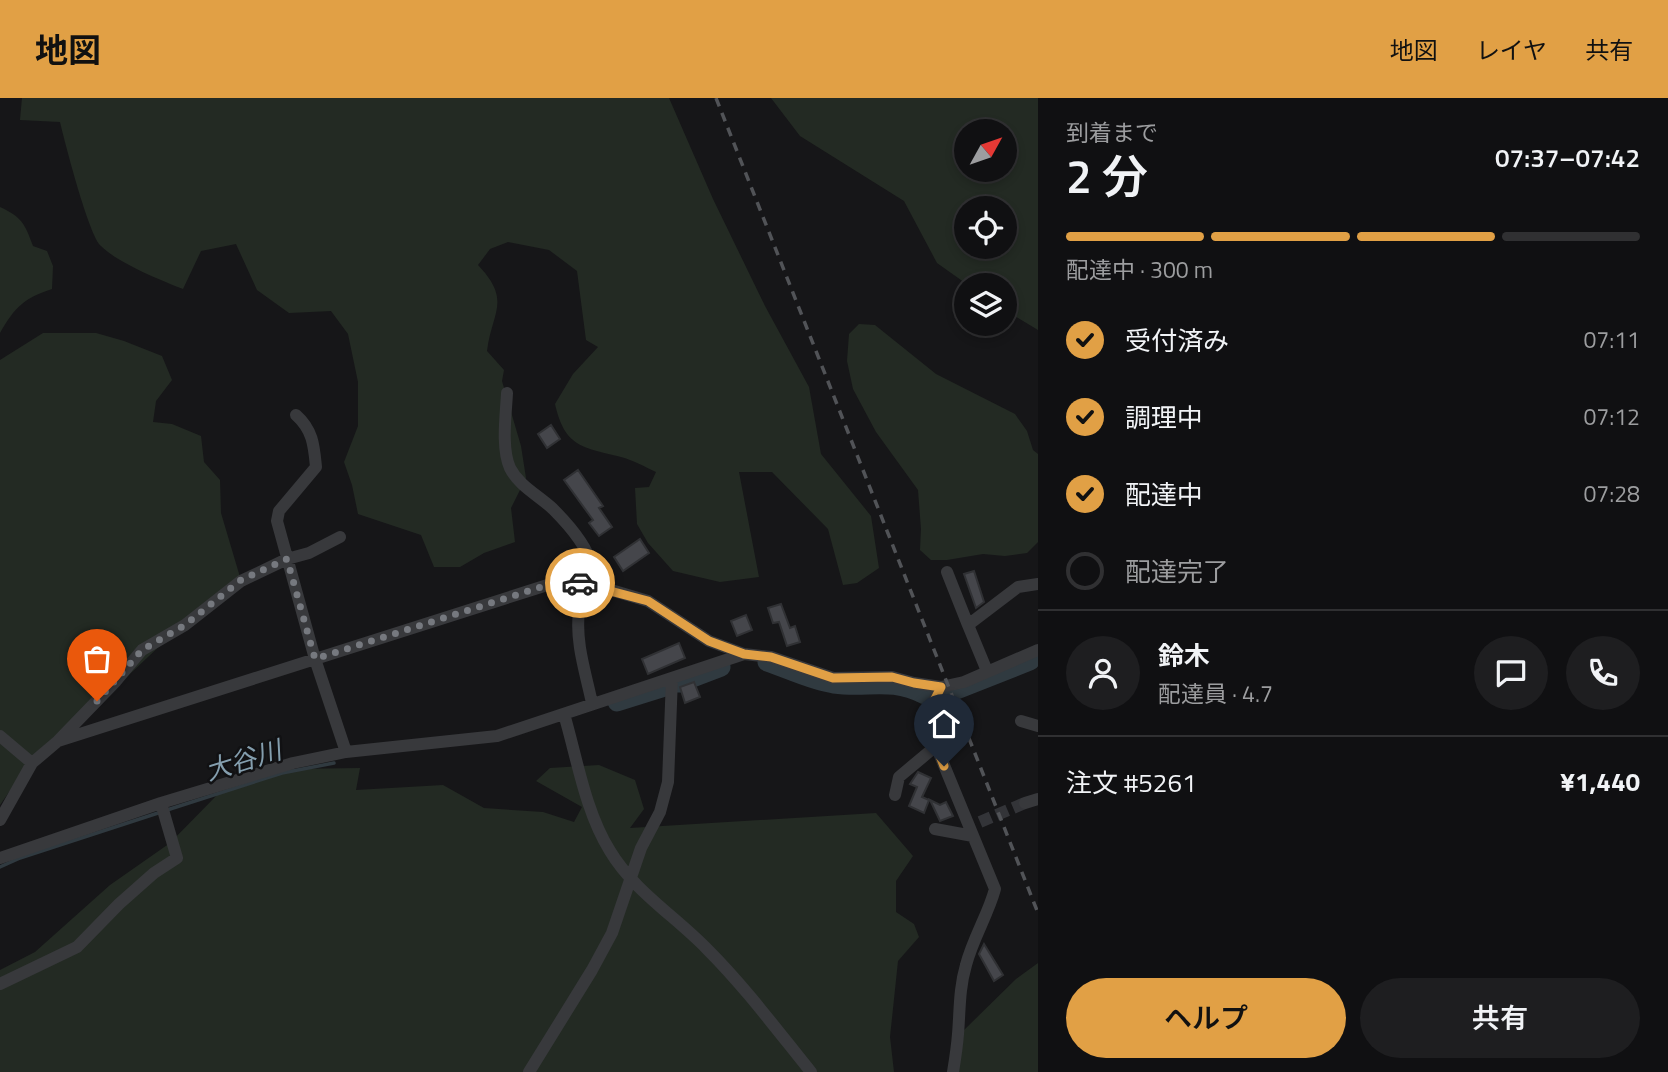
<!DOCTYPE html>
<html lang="ja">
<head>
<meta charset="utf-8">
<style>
	body { margin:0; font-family:"Titillium Web","Noto Sans JP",sans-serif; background:#1e1e20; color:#f1f3f6; height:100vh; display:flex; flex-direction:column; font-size:26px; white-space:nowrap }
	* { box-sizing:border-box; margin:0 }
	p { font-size:23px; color:#9c9d9f }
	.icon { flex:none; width:38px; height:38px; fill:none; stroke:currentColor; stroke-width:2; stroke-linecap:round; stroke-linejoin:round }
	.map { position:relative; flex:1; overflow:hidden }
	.panel { display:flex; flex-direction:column; background:#101012; width:630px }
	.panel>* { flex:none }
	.needle { width:46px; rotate:50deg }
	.tools { position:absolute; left:954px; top:21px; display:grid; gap:14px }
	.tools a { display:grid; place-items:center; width:63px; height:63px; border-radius:50%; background:#101012; box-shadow:0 4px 10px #0003,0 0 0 2px #303032; font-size:35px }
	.pin { position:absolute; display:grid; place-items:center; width:60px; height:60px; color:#fff; margin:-72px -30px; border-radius:50% 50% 50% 0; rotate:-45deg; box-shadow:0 0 7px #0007 }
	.pin .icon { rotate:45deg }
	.courier { position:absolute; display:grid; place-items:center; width:70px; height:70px; margin:-35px; border:5px solid #e1a045; border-radius:50%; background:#fff; color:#222; box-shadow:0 2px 9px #0007 }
	.summary em { font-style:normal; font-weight:600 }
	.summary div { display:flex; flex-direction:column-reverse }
	.summary { display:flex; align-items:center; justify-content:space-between; height:119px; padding:0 28px }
	h1 { font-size:46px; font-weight:600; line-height:52px }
	.bar { display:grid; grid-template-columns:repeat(4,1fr); gap:10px 7px; align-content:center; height:84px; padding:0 28px }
	.bar i { height:9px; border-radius:5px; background:#303032 }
	.bar .current { background:#e1a045 }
	.bar p { grid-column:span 4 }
	.line { display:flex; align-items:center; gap:18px; padding:0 28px; border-top:2px solid #303032 }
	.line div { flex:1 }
	.round { display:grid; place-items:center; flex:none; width:74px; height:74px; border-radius:37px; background:#1e1e20 }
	ol { padding:0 28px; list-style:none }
	li { display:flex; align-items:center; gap:21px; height:77px }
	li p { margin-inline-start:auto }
	li .icon { padding:7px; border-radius:50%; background:#e1a045; color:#111; stroke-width:4 }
	li:last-child { color:#9c9d9f }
	li i { width:38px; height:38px; border:4px solid #303032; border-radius:50% }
	.primary-button { display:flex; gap:14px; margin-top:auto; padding:14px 28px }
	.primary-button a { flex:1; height:80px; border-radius:42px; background:#e1a045; color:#111; font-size:28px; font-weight:600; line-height:80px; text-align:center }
	.primary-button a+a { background:#1e1e20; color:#f1f3f6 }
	header { display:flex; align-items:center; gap:42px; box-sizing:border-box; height:98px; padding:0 35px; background:#e1a045; color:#111 }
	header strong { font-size:33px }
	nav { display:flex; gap:38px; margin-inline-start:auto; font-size:24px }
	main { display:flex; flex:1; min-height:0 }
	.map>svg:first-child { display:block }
</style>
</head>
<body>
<header>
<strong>地図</strong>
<nav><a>地図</a><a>レイヤ</a><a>共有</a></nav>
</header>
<main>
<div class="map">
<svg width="1038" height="974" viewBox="0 0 1038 974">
	<rect width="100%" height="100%" fill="#161618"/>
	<path fill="#232a23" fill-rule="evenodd" d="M22,0H669L713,101L765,208L809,289L821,356L871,418L879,470L857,485L843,487L828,431L772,374H739L759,479L720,484L673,473L648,445L637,426L635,390L649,389L656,374C645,369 633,362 621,359C583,349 565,350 555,306L573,276L598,249L586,242L577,173L549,152L508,144L490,151L478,167C512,203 492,213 487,253L504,272L502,283L521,348L526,380L511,410L515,444L484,455L460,469H434L421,437L358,416L352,387L344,364L358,328V284L348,236L331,213L289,215L257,192L236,146L201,153L183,191C160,182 118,165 101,148C89,138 65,45 60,24L20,22Z
		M771,0H1038V232L1005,212L1004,187H968L937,165L904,103L800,38ZM966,33H1004V72H966ZM966,110H1004V149H966Z
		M0,109C22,119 25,126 33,148L47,153L53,168L52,191C24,200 15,209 0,235Z
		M859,226L875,227L936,276L1015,316L1027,333L1033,352L1038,356V444L1027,455L1005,458L983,456L947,462H931L920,452L921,431L918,392L876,334L853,291L847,263L849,236Z
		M43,235H96L124,243L162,258L172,282L156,303L153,324L172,326L201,338L204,364L220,382L221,415L240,479L198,512L115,590L28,661L0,634V262Z
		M0,641L27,668L0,707Z
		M599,667L635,682L644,711L630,730L876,715L913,758L896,783V814L914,826L919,839L898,863L890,939L894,974H0V872L35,854L110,787L170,745L218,696L291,671L360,670L356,692L443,687L484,710L543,714L574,724L582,709L536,683L550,670Z
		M1038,865V974H956L962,934L1016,881Z"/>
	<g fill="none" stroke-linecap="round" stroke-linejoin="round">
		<path stroke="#303a40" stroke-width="3.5" d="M167,712L282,675L334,665
			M0,769L20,760L158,715"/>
		<path stroke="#303a40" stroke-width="19" d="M767,564C788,571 812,583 834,586C869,591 889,579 925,597
			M679,585L721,569
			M944,597L1030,563
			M617,604L665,589"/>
	</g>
	<path fill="#45464b" stroke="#303134" stroke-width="2" d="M551,327L560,341L547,350L538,336Z
		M578,372L603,408L599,410L612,429L599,438L589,425L593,422L564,382Z
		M640,441L649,455L623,473L614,459Z
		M974,473L984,504L976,510L964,476Z
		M781,506L790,530L795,528L800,544L787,548L779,524L773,525L768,510Z
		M746,517L752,532L737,538L731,523Z
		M679,545L685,560L648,576L642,561Z
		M694,584L700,599L685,605L680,589Z
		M918,674L931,680L922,699L929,702L924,715L909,708L917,689L910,686Z
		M930,702L940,707L946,704L953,718L940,723Z
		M984,846L1003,877L994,883L979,856Z"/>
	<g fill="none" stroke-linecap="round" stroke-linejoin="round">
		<path stroke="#333438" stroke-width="12" stroke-dasharray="12 6" stroke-linecap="butt" d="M980,724L1025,705"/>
		<path stroke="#38393c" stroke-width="12" d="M507,295C506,316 501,350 510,370C519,388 538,397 553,411C568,426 587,447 592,468C596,485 581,498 579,514C575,544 586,576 592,605
			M296,317C313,332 314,348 316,369L279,413L277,423L315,561L346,654
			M947,474L968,527
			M987,573L968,527L1018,489L1038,486
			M941,589L925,621L995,791C988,817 973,840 966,867C959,891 960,912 958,936C957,949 955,962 953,974
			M564,616C577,660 585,713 610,753C634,793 675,818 707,851C745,889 777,932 811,974
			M1021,623L1038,628
			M0,638L32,665
			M58,643L560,483L591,486L648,503L709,543L744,556L771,559L833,580L892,579L914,585L941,589L964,584L1038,552
			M895,697L899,679L936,648
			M1025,705L1038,701
			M0,722L32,665L58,643L116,583L142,552L185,527L241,483L287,461L309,455L340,439
			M935,731L973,738
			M0,760L161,705L293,665L346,654L497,638L744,556
			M0,886L77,849L119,806L154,775L177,760L161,705
			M529,974L592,872L612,835L641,750L660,714L668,684L672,580"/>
		<path stroke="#515357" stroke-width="3.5" stroke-dasharray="9 7" stroke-linecap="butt" d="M716,0L1038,815"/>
	</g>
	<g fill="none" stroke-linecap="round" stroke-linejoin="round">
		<path stroke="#76797f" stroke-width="7" stroke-dasharray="0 12.6" d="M97,603L142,552L185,527L241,482L287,461L315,561L560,483L580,485"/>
		<path stroke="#e1a045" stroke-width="9" d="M580,485L648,503L709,543L744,556L771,559L833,580L892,579L914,585L941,589L925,621L944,668"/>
	</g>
	<g text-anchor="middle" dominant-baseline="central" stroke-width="5" stroke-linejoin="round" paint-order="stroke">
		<g font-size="26" font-style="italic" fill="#849eae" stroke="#111113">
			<text transform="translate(243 662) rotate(-17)">大谷川</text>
		</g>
	</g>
</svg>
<div class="tools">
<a><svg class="needle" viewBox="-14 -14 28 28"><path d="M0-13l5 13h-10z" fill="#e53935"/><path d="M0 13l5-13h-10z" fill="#9c9d9f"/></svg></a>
<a><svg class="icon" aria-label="locate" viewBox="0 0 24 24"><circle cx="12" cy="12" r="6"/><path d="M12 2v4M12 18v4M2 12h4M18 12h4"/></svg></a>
<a><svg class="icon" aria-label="layers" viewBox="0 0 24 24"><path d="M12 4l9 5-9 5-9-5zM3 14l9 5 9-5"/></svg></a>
</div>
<div class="pin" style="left:97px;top:603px;background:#ea580c"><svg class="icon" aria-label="bag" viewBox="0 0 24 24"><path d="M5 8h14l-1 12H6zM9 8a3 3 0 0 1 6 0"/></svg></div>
<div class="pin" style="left:944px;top:668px;background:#1f2937"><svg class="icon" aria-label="home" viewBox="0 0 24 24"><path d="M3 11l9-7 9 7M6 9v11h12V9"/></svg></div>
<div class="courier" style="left:580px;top:485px"><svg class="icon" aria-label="car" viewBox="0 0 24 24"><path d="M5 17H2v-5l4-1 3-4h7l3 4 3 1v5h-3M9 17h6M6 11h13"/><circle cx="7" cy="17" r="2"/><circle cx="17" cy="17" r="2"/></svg></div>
</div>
<section class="panel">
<div class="summary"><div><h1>2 分</h1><p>到着まで</p></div><em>07:37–07:42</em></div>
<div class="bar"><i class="current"></i><i class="current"></i><i class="current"></i><i></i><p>配達中 · 300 m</p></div>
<ol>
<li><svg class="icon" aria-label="check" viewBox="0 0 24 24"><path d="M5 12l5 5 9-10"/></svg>受付済み<p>07:11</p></li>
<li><svg class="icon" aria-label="check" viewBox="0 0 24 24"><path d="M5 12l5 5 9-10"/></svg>調理中<p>07:12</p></li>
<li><svg class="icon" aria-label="check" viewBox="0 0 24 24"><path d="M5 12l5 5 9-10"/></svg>配達中<p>07:28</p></li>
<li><i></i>配達完了</li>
</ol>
<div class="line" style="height:126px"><a class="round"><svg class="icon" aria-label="person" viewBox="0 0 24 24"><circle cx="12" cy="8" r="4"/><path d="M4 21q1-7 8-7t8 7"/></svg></a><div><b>鈴木</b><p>配達員 · 4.7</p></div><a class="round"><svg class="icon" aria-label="chat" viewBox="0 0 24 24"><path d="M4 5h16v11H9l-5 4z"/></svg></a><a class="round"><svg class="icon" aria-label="phone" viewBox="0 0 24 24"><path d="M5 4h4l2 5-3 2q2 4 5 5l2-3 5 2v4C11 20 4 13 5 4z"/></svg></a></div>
<div class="line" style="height:91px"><div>注文 #5261</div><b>¥1,440</b></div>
<div class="primary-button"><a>ヘルプ</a><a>共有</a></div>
</section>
</main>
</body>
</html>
